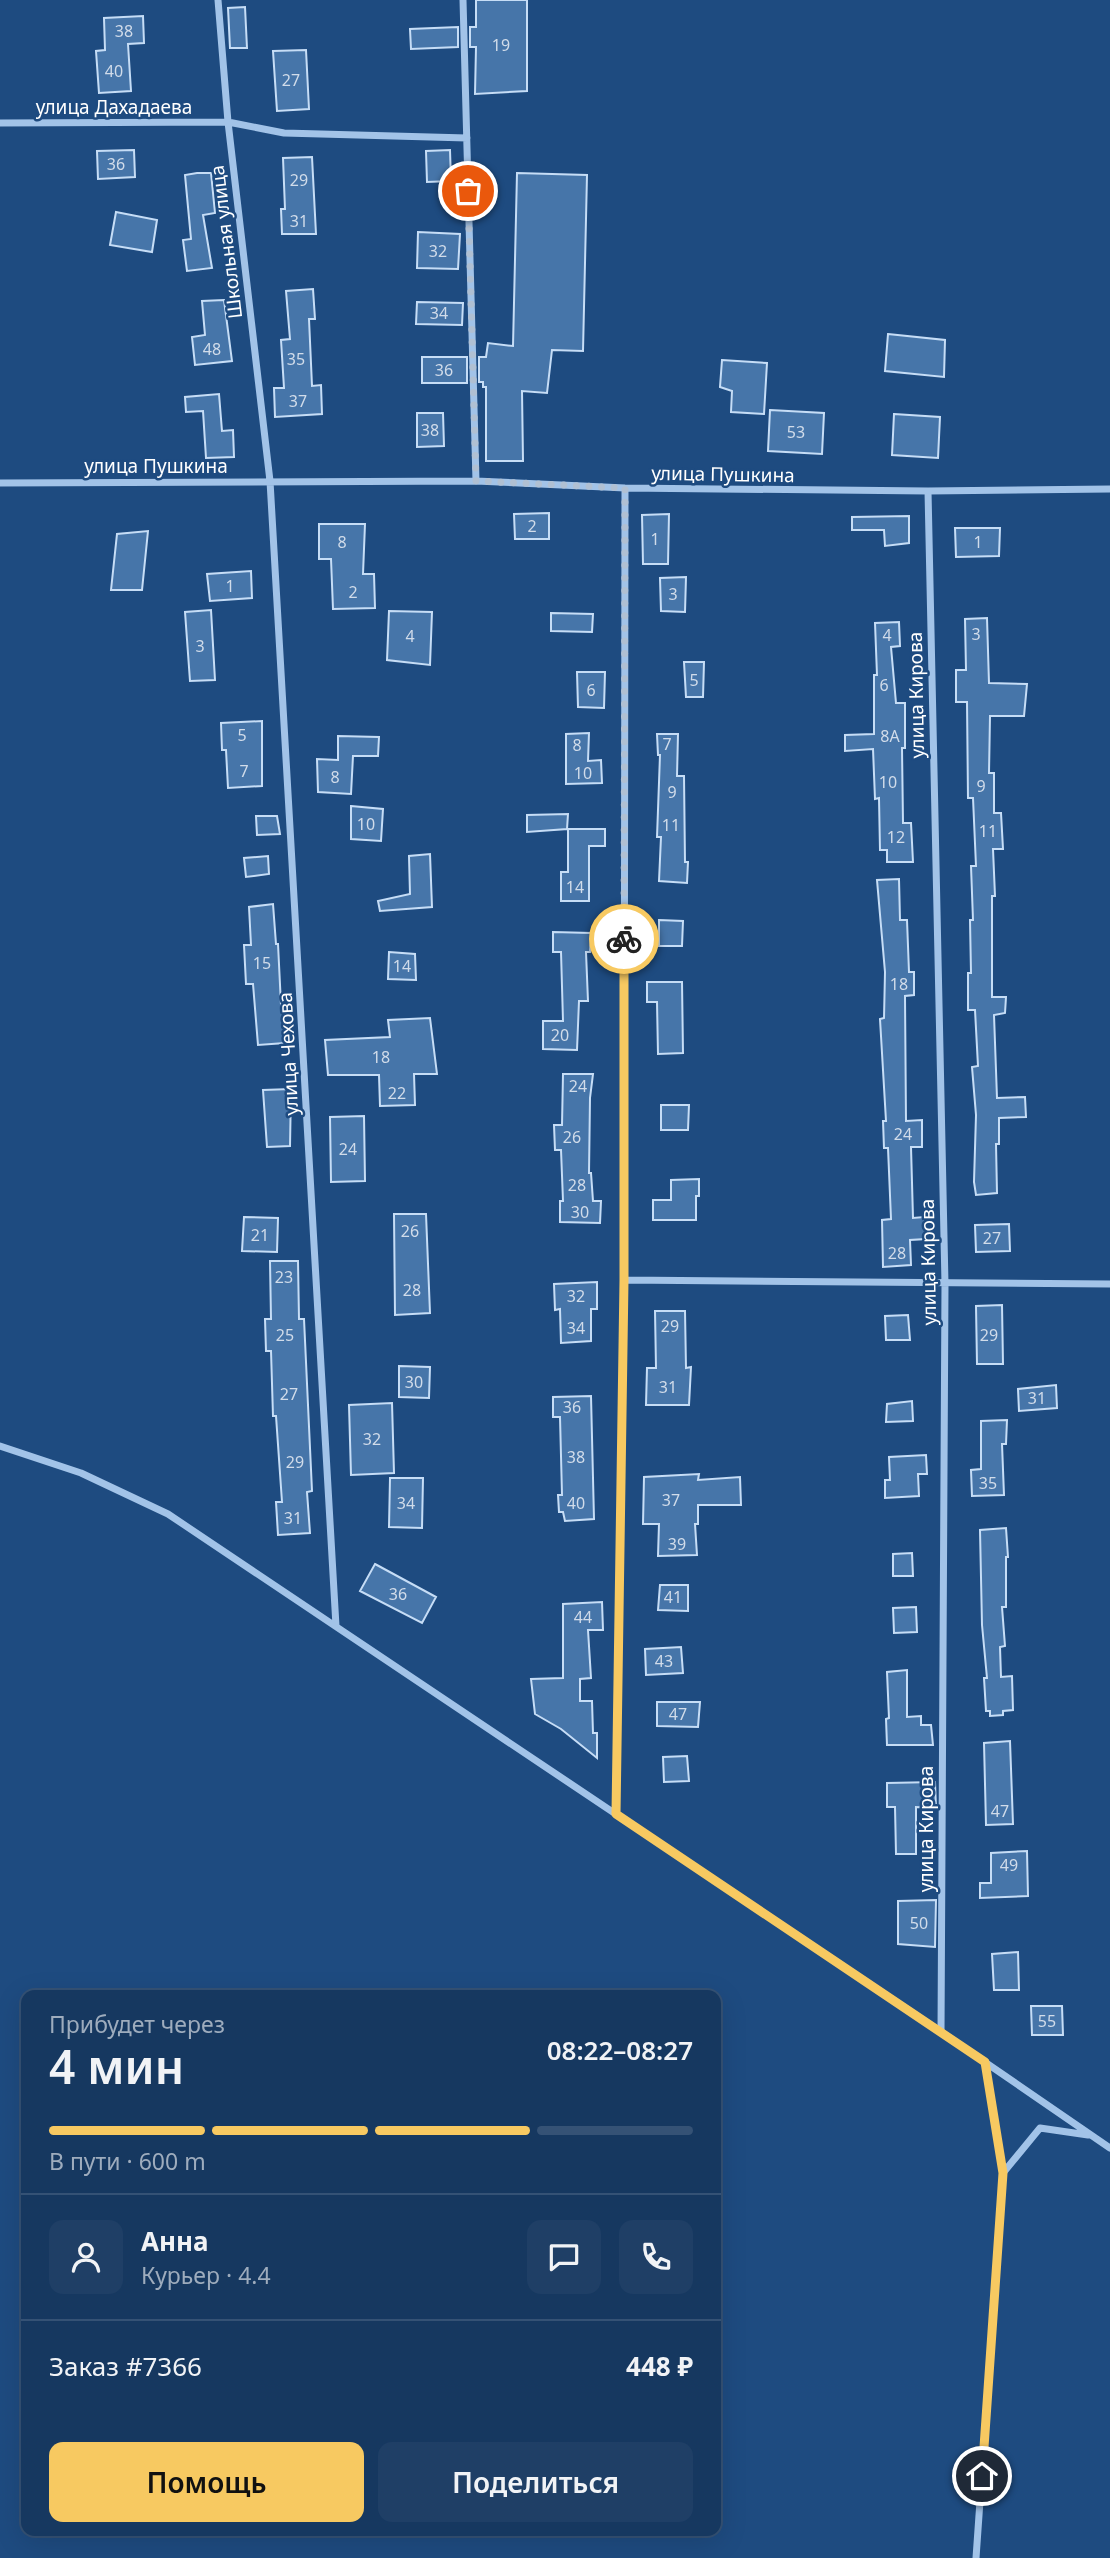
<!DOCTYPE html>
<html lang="ru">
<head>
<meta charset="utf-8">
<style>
	body { margin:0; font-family:"Noto Sans",sans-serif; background:#1f3f66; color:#f1f3f6; height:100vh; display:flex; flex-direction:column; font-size:26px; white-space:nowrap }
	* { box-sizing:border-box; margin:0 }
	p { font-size:23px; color:#9eacbd }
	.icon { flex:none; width:38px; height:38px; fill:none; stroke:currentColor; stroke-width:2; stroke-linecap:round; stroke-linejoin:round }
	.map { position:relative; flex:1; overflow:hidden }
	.sheet { position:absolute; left:21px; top:1990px; width:700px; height:546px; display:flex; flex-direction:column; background:#163860; border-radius:14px; box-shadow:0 7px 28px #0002,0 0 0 2px #355275 }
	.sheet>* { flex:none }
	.pin { position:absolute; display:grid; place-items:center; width:60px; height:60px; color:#fff; margin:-30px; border:4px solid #fff; border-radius:50%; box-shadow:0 2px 7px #0007 }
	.courier { position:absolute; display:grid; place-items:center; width:70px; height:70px; margin:-35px; border:5px solid #f7c961; border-radius:50%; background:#fff; color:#222; box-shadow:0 2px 9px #0007 }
	.summary em { font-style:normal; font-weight:600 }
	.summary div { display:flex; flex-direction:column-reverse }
	.summary { display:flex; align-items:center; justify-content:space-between; height:119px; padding:0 28px }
	h1 { font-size:46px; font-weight:600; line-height:52px }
	.bar { display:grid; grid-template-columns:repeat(4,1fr); gap:10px 7px; align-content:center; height:84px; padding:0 28px }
	.bar i { height:9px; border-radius:5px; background:#355275 }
	.bar .selected { background:#f7c961 }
	.bar p { grid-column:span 4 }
	.line { display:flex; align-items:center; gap:18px; padding:0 28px; border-top:2px solid #355275 }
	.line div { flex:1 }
	.round { display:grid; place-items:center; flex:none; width:74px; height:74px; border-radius:14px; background:#1f3f66 }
	.action { display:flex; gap:14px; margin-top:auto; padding:14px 28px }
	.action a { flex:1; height:80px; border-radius:14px; background:#f7c961; color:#111; font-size:28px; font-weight:600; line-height:80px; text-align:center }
	.action a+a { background:#1f3f66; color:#f1f3f6 }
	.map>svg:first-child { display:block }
</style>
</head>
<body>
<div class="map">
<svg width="1110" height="2558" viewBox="0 0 1110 2558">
	<rect width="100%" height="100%" fill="#1e4b80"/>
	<path fill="#4675a9" stroke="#c6ddf6" stroke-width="2" d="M476,0H527V91L475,94L476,47H470V27H476Z
		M245,7L247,48H230L228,8Z
		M143,16L144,43L128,44L131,91L99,93L96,51L105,50L104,18Z
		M458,27V47L411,49L410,29Z
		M306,50L309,109L277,111L273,51Z
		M134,150L135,177L98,179L97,151Z
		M450,150L451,181L427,182L426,151Z
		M312,157L316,234H282L281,209H285L283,158Z
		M197,173H211L215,213L203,215L212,268L187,271L183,240L191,239L185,175Z
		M517,173L587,175L583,351L552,350L547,393L522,391L523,461H486V387H483V382H479V357H486L488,343L513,346Z
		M116,212L157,220L152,252L110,245Z
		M418,232L460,234L458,269L417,268Z
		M313,289L315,319H309L312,386L321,385L322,414L275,417L274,388H284L281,340L290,339L286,291Z
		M224,300L232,361L195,365L192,337L205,335L202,301Z
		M417,302L463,303L462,325L416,324Z
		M888,334L945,340L944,377L885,371Z
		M422,357H467V383H422Z
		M722,360L767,363L764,414L731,412L732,391L720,387Z
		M219,394L222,431L233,430L234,457L206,458L203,411L186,412L185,397Z
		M770,410L824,413L822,454L768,451Z
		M417,413H443L444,446L417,447Z
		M894,414L940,417L938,458L892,455Z
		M549,513V539H515L514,514Z
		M669,514L668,564H643L642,515Z
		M909,516V543L885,546L884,530H852V517Z
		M319,524H365L363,574H374L375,608L333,609L331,559H319Z
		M955,528H1000L999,556L956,557Z
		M148,531L142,590H111L117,534Z
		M251,571L252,598L210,601L207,574Z
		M686,577L685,612L661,611L660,578Z
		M211,610L215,680L190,681L185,612Z
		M389,611L432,612L430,665L387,660Z
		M551,613L593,614L592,632L551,631Z
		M987,618L989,683L1027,684L1024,716H990L989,773H994V813H1001L1003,849H993L995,896H992V997H1006L1005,1013L994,1015L997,1098L1025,1097L1026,1117L999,1118V1144H996L997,1193L976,1195L974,1182L976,1115L972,1067L978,1066L975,1010H968V973H971L970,920H973L971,866H976L973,798H968L967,702H956V670H966L965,619Z
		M899,622L900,646L891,647L896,703H905V748H902L903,823H911L913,862H887V850H880L879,798L875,799L873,749L845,751V735L874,734V675H877L875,623Z
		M684,662H704L703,697H686Z
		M577,672H605L604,708L578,707Z
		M262,721V786L228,788L226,750H222L221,723Z
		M589,733L588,761L601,760L602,783L566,784V734Z
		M657,734H678L677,776H684L685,862H688L687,883L659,881L661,837H657L660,755H658Z
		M338,736L379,737L378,756H353L351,794L318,792L317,759L338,760Z
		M351,806L383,809L381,841L351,839Z
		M568,814L567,829L527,832V815Z
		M256,816H277L280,834L257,835Z
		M568,829H605V846H589V901H561V872H568Z
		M430,854L432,907L380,911L378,901L410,894L409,856Z
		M268,856L269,874L246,877L244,858Z
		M899,879L900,920H907L909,972H914V995L905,996L906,1121L922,1120V1147H911L913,1218L924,1217L926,1239L910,1240L911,1265L883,1267L882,1220L891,1219L888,1148H884L883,1121H886L880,1019L884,1018L885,972L877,880Z
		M273,904L276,944H278L281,1005H285V1043L258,1045L253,984H246L244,945H251L249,907Z
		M659,920L683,921L682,946H659Z
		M553,932L591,933L590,952H586L588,1001H579L577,1050L543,1049V1021H563L561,952H553Z
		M389,952L415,954L416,980L388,979Z
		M647,982H682L683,1053L658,1054L657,1002H647Z
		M430,1018L437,1074H414L415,1105L380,1106L379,1075H328L325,1040L390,1037L388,1020Z
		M563,1074H593L590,1098L589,1173H591L593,1201H601L600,1223L560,1222V1201H563L561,1150H555L554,1125H562Z
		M291,1089L290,1146L267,1147L263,1090Z
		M661,1105H689L688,1130H661Z
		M364,1116L365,1181L331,1182L330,1117Z
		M699,1179V1196H696V1220H653V1200H671V1180Z
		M394,1214H426L430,1313L395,1315Z
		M244,1217L278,1218L277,1252L242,1251Z
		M1009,1224L1010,1251L976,1252L975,1225Z
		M270,1261H298L299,1319H304L312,1491L307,1492L310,1533L278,1535L276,1502H282L276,1416H273L271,1351H266L265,1319H271Z
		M597,1282V1309H591V1341L561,1343L560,1309L555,1310L554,1284Z
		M1002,1305L1003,1364H977L976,1306Z
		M655,1311H685L686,1368L691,1367L689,1405H646L647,1368H656Z
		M908,1315L910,1340H886L885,1316Z
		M399,1366L430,1367L429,1398L399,1397Z
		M1056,1385L1057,1408L1019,1411L1018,1389Z
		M591,1396L594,1519L565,1521L563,1512H559L558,1495H562L560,1417H553V1397Z
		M912,1401L913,1421L886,1422L887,1404Z
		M392,1403L394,1473L351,1475L349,1405Z
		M1007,1420L1006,1444H1002L1004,1495L972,1496L971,1470L981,1469V1421Z
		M926,1455L927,1474H918L919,1496L885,1498V1480H890L889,1457Z
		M699,1474L698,1480L740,1477L741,1505H698V1524H695L697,1555L658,1556L659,1524H643L644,1477Z
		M390,1478H423L422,1528L389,1527Z
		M1006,1528L1008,1557H1006V1607H1002L1005,1646L1000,1647L1001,1677L1012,1676L1013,1710L1003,1711V1715L990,1716V1711H986L984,1678H987L982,1625L980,1530Z
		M912,1553L913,1576H893V1554Z
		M375,1564L436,1597L422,1623L360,1591Z
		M660,1585H688V1611L658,1610Z
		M602,1602L603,1630H588L591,1678L580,1679V1701H592L593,1733H597V1758L561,1729L535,1714L531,1679L563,1678V1604Z
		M916,1607L917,1632L894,1633L893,1608Z
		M681,1647L683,1673L646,1675L645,1649Z
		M907,1670V1717L921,1716V1725H931L933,1745H887L886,1719L889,1718L887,1672Z
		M657,1702H700L698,1727L657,1726Z
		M1010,1741L1013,1824L986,1825L984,1743Z
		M687,1756L689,1781L664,1782L663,1757Z
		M935,1782L936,1808L916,1807V1854H896L895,1807H887V1783Z
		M1027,1851L1028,1896L980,1898V1883H991V1853Z
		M936,1900L935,1947L898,1944V1901Z
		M1018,1952L1019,1990H994L992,1954Z
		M1031,2006H1062L1063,2035H1032Z"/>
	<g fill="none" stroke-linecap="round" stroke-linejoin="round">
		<path stroke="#a2c3e8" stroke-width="7" d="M218,0L228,122L270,481L336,1626
			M463,0L476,481
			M0,123L228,122L284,133L467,138
			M0,483L476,481L625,488L928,491L1110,489
			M928,491L945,1284L941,2032
			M624,1280L1110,1284
			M0,1446L81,1473L168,1514L941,2032L1110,2148
			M616,1814L624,1280L625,488
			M1003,2173L1040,2128L1088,2135
			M976,2558L1003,2173L985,2062"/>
	</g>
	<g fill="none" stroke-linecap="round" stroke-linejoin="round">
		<path stroke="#b0c0d3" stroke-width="7" stroke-dasharray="0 12.6" d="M468,191L476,481L625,488L624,939"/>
		<path stroke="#f7c961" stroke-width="9" d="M624,939V1280L616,1814L985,2062L1003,2173L982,2476"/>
	</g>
	<g text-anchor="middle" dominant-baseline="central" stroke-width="5" stroke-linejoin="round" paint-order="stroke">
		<g font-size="16" fill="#d1dcea">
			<text x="124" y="31">38</text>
			<text x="501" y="45">19</text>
			<text x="114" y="71">40</text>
			<text x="291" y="80">27</text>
			<text x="116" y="164">36</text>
			<text x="299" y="180">29</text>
			<text x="299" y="221">31</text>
			<text x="438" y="251">32</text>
			<text x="439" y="313">34</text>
			<text x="212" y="349">48</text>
			<text x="296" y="359">35</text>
			<text x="444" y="370">36</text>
			<text x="298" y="401">37</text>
			<text x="430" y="430">38</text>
			<text x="796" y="432">53</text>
			<text x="532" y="526">2</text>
			<text x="655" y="539">1</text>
			<text x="342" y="542">8</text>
			<text x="978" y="542">1</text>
			<text x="230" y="586">1</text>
			<text x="353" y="592">2</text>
			<text x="673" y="594">3</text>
			<text x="976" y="634">3</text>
			<text x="887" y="635">4</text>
			<text x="410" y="636">4</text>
			<text x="200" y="646">3</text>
			<text x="694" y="680">5</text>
			<text x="884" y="685">6</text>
			<text x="591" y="690">6</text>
			<text x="242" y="735">5</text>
			<text x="890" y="736">8А</text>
			<text x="667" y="744">7</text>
			<text x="577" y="745">8</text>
			<text x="244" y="771">7</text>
			<text x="583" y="773">10</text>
			<text x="335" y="777">8</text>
			<text x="888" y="782">10</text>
			<text x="981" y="786">9</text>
			<text x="672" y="792">9</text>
			<text x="366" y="824">10</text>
			<text x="671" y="825">11</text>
			<text x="988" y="831">11</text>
			<text x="896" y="837">12</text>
			<text x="575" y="887">14</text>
			<text x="262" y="963">15</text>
			<text x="402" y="966">14</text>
			<text x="899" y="984">18</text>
			<text x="560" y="1035">20</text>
			<text x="381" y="1057">18</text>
			<text x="578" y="1086">24</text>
			<text x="397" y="1093">22</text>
			<text x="903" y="1134">24</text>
			<text x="572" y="1137">26</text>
			<text x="348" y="1149">24</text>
			<text x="577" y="1185">28</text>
			<text x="580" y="1212">30</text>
			<text x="410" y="1231">26</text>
			<text x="260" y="1235">21</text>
			<text x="992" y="1238">27</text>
			<text x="897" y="1253">28</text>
			<text x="284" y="1277">23</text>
			<text x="412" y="1290">28</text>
			<text x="576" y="1296">32</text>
			<text x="670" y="1326">29</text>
			<text x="576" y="1328">34</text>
			<text x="285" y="1335">25</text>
			<text x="989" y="1335">29</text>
			<text x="414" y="1382">30</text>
			<text x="668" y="1387">31</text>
			<text x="289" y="1394">27</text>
			<text x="1037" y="1398">31</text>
			<text x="572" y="1407">36</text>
			<text x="372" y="1439">32</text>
			<text x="576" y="1457">38</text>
			<text x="295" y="1462">29</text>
			<text x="988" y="1483">35</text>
			<text x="671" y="1500">37</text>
			<text x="406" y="1503">34</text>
			<text x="576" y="1503">40</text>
			<text x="293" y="1518">31</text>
			<text x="677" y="1544">39</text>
			<text x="398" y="1594">36</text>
			<text x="673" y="1597">41</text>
			<text x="583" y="1617">44</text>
			<text x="664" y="1661">43</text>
			<text x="678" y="1714">47</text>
			<text x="1000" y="1811">47</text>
			<text x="1009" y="1865">49</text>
			<text x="919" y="1923">50</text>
			<text x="1047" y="2021">55</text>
		</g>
		<g font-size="19" fill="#fff" stroke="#1e4b80">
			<text x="114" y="107">улица Дахадаева</text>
			<text transform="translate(226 242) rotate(-97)">Школьная улица</text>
			<text x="156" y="466">улица Пушкина</text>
			<text transform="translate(723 474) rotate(1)">улица Пушкина</text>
			<text transform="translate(916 695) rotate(-91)">улица Кирова</text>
			<text transform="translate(288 1054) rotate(-93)">улица Чехова</text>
			<text transform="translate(928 1262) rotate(-91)">улица Кирова</text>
			<text transform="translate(926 1829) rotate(-90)">улица Кирова</text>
		</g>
	</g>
</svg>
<div class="pin" style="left:468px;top:191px;background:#ea580c"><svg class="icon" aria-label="bag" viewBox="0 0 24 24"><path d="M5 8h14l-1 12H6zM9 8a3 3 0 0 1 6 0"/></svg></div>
<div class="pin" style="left:982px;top:2476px;background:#1f2937"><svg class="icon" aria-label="home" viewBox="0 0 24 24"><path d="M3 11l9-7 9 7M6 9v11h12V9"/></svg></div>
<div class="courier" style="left:624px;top:939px"><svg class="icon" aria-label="bike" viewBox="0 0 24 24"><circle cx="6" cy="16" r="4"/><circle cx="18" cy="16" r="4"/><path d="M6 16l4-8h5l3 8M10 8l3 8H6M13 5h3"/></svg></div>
<section class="sheet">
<div class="summary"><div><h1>4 мин</h1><p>Прибудет через</p></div><em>08:22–08:27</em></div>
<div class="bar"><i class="selected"></i><i class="selected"></i><i class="selected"></i><i></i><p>В пути · 600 m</p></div>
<div class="line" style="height:126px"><a class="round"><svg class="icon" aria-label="person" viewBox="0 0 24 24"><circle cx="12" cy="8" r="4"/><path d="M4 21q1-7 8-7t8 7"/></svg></a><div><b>Анна</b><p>Курьер · 4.4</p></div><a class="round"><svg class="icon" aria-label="chat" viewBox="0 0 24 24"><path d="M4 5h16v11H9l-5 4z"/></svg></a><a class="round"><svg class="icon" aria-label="phone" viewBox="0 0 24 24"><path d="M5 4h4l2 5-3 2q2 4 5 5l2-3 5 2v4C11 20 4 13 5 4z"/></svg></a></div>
<div class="line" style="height:91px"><div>Заказ #7366</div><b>448 ₽</b></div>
<div class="action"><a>Помощь</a><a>Поделиться</a></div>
</section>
</div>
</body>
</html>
